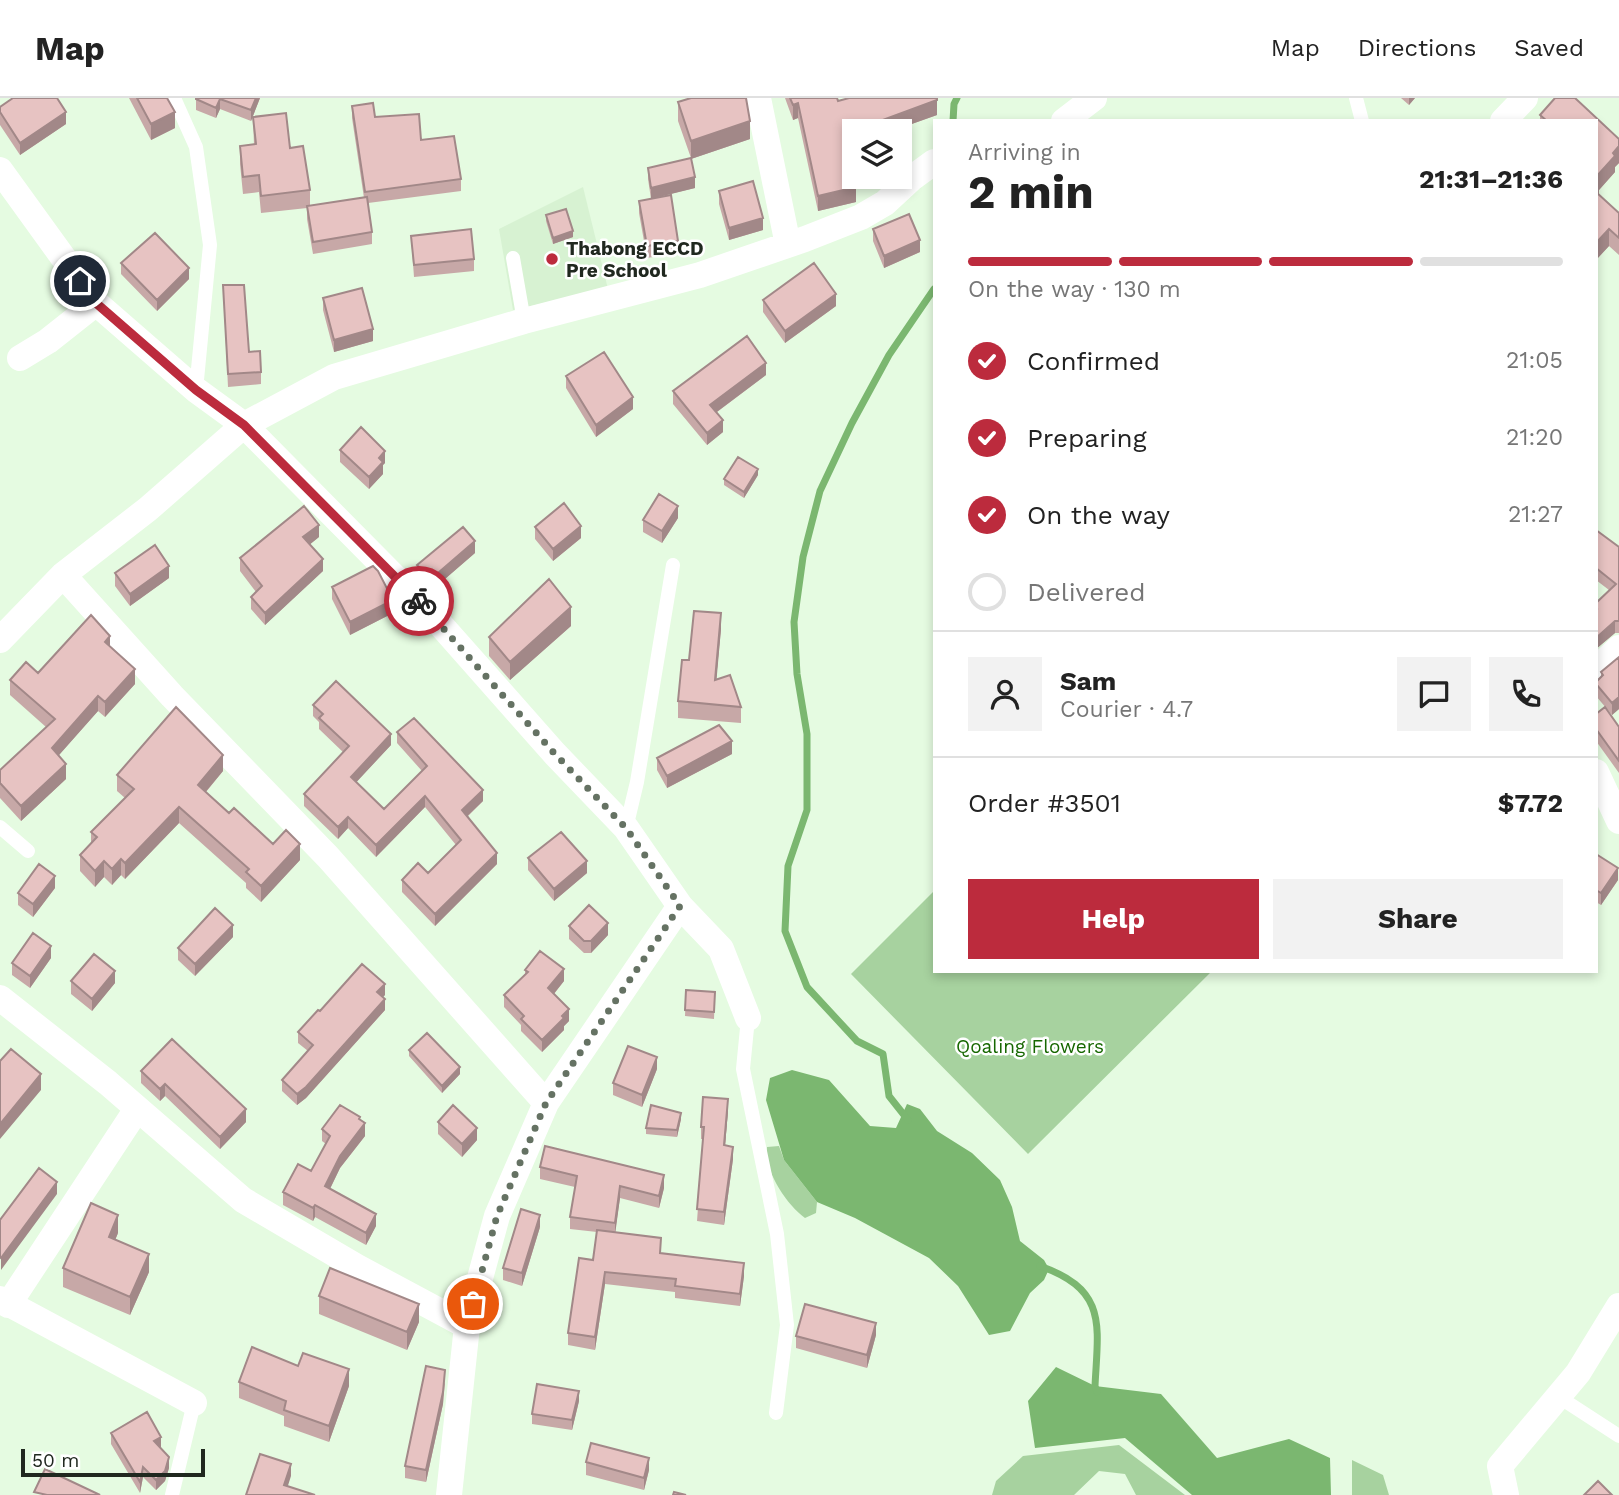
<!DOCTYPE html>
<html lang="en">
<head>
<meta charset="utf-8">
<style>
	body { margin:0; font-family:"Work Sans",sans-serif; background:#f2f2f2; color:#222; height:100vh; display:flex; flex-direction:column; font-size:26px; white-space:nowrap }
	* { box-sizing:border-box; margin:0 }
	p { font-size:23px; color:#767676 }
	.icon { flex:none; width:38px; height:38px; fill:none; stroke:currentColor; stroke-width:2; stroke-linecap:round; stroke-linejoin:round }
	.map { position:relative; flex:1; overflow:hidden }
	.details { position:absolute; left:933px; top:21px; width:665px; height:854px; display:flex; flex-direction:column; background:#fff; border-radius:0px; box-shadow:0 4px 10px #0003 }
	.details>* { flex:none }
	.controls { position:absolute; left:842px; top:21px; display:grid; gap:14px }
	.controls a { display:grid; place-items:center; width:70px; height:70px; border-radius:0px; background:#fff; box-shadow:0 4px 10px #0003; font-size:35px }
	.scale { position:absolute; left:21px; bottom:18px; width:184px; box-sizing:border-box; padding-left:7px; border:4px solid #20281f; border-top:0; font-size:19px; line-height:24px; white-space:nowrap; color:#20281f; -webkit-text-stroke:5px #fff; paint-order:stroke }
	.pin { position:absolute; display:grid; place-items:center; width:60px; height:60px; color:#fff; margin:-30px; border:4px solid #fff; border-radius:50%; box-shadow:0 2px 7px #0007 }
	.courier { position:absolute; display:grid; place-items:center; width:70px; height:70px; margin:-35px; border:5px solid #bc2b3d; border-radius:50%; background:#fff; color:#222; box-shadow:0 2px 9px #0007 }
	.head em { font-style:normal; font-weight:700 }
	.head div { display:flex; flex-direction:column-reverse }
	.head { display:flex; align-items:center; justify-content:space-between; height:119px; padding:0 35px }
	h1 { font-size:46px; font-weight:700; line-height:52px }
	.bar { display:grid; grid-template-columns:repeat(4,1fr); gap:10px 7px; align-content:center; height:84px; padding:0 35px }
	.bar i { height:9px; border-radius:5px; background:#e0e0e0 }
	.bar .active { background:#bc2b3d }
	.bar p { grid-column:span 4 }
	.line { display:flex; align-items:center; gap:18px; padding:0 35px; border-top:2px solid #e0e0e0 }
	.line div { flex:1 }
	.round { display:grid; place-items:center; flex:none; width:74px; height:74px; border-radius:0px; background:#f2f2f2 }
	ol { padding:0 35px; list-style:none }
	li { display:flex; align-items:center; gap:21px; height:77px }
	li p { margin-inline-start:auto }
	li .icon { padding:7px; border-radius:50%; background:#bc2b3d; color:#fff; stroke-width:4 }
	li:last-child { color:#767676 }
	li i { width:38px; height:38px; border:4px solid #e0e0e0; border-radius:50% }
	.button { display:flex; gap:14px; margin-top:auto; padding:14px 35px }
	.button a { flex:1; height:80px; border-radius:0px; background:#bc2b3d; color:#fff; font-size:28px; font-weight:700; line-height:80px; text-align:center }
	.button a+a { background:#f2f2f2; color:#222 }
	header { display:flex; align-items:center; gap:42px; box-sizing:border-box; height:98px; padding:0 35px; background:#fff; border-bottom:2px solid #e0e0e0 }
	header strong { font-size:33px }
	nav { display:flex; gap:38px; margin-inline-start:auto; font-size:24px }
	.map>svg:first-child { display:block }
</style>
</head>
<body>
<header>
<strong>Map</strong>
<nav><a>Map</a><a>Directions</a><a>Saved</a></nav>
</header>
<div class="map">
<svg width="1619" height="1397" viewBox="0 0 1619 1397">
	<rect width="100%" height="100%" fill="#e5fbe1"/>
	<path fill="#d7f2d2" d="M583,89L608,191L513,212L499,131Z"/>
	<path fill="#a7d29f" d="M934,793V873H1212L1028,1056L851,876Z
		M779,1048L784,1062L817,1104L816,1115L805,1120C786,1106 764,1073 767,1049Z
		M1119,1347L1185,1397H1136L1125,1376L1099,1373L1074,1397H992L996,1383L1023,1358Z
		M1352,1362L1383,1377L1389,1397H1352Z"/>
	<path fill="#7bb770" d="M792,972L829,982L870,1028L896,1030L907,1006L920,1011L937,1033L972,1055L1000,1082L1012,1109L1020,1143L1044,1162L1049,1171L1044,1182L1030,1195L1010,1233L989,1237L958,1188L929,1160L855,1120L817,1104L784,1062L766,1002L770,980Z
		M1056,1269L1095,1288L1161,1296L1217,1360L1289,1341L1330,1360L1331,1397H1192L1125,1340L1035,1350L1028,1303Z"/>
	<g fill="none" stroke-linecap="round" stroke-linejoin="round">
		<path stroke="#7bb770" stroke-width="7" d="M953,23L954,6L957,0
			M908,1022L889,998L883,956L857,943L807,889L785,833L788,768L807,712V636L797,576L794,524L803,459L820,393L852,325L889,257L934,191
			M1040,1168C1108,1192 1098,1227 1095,1288L1097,1294"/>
		<path stroke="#fff" stroke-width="14" d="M174,0L196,49L210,147L196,292
			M1356,0L1362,23
			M513,160L524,223
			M0,729L28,753
			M626,730L637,684L673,467
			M748,920L743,971L777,1136L787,1227L776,1315
			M1559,1299L1619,1338
			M172,1397L194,1305"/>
		<path stroke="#fff" stroke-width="26" d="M758,0L788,147
			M1064,23L1094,0
			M1503,23L1525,0
			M0,72L96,205L196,292L244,327L432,517L555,656L626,730L680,808L721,851L748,920
			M20,260L48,243L96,205
			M63,477L172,598L328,759L546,1005
			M0,542L63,477L148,411L244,327L334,279L524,223L700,177L805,141L861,119L885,105L912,80L934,64
			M1596,571L1619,550
			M1596,674L1619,723
			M0,900L108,985L243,1102L357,1169L467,1228
			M0,1201L194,1305
			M8,1207L137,1011
			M449,1397L467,1228L497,1118L546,1005L680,808
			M1506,1397L1500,1368L1578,1275L1619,1208"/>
	</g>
	<path fill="#c7a8a7" d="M129,0H167L175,30L151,42Z
		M196,0H260L251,23L220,11L216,20L196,12Z
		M785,0H837L838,3L937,17L892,33H854V79H872L855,84L856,104L818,113L798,20L793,22Z
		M1401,0H1415L1409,7Z
		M1555,0H1575L1619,41V65L1615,69V74L1599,92V97L1619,115V157L1609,148L1596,162V23H1540V17Z
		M678,4L750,41L691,61L695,90L653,100L678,143V155L647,160L639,115V103L651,101L648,81V70L691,60L678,23Z
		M352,8L421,42L461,81V93L368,105L372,134V146L313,156L307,121V110L261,115L259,94L243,96L240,66V48L254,47L253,19L290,50L310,92V108L364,100L352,20Z
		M0,9L66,26L20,57L0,27Z
		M719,93L763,132L729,142L719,106Z
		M546,117L573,139L553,146L546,123Z
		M873,131L920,154L884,170L873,143Z
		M411,138L474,161V173L414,179Z
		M121,165L189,181L157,213L121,176Z
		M223,187L249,254L261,274V286L228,289Z
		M323,200L373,243L334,254L323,212Z
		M763,202L836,208L785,245L763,214Z
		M766,277L717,314L723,334L707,347L673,306V293Z
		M566,278L633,311L596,339L566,290Z
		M340,352L385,365L383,367V376L369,391L340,364Z
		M758,377L744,400L724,387V381Z
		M678,420L662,445L643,434V422Z
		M535,429L581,440L553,463L535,441Z
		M1596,432L1619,449V535H1615L1596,551V505L1609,492L1596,482Z
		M319,439L310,446L323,473L265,527L251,511V499L256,494L240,473V460Z
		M475,455L431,493L417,479V467Z
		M115,475L169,480L130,508L115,488Z
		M332,489L393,515L350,537L332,501Z
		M571,528L510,582L489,558V539Z
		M721,531L716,582L741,609V625L678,620V603L689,562Z
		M110,549L135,586L105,619L98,613L58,658L66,681L21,723L0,700V672L46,629L10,597V582L38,575Z
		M1619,559V611L1612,617L1596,598V584L1601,579V574Z
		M313,607L391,647L356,684L384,711L422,673L397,645V634L483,703L468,718L497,766L435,828L402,794V782L428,775L456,747L425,709L376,759L348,730L338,741L304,708V696L344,655L319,631V624L313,618Z
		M1596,616L1619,629V675L1596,643Z
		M732,656L667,690L657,672V660Z
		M223,673L206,694L229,715L273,746L300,762L261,804L246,790V785L179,725L125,781L121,777L112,787L104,779L95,789L80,773V757L91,745V734L125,700L117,693V677Z
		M1596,756L1618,782L1601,807L1596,804Z
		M528,760L587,775L554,803L528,772Z
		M55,790L33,819L18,807V795Z
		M569,828L608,837L591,855H584L569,841Z
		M233,839L195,878L178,862V850Z
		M51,860L30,890L12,877V865Z
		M525,872L564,883L554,896L569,923L564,928V932L542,954L521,933V927L504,909V897L525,876Z
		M71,883L115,885L92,913L71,896Z
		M686,892L715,894L714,921L685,918Z
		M385,897L383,899L385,912L306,1000L297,1007L282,993V982L308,953L298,945V934L320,913Z
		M409,952L460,976L442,995L409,958Z
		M657,971L642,1009L613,997V985Z
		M141,973L246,1024L220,1051L165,998L160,1003L141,985Z
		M728,1013L725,1048L733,1061L724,1127L697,1123L703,1041H701V1029Z
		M681,1021L677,1039L646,1036V1030Z
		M360,1022L365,1038L340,1070L330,1091L376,1128L366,1147L315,1119L313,1123L283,1107V1094L311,1073L326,1046L322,1043V1031Z
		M438,1024L477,1042L462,1059L438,1036Z
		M540,1069L664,1090L659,1110L620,1100L615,1134L661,1155L744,1178L740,1208L675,1200V1194L605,1186L595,1252L568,1247V1235L593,1162L597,1134L570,1131V1119L575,1089L540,1081Z
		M540,1129L522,1188L503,1182V1170Z
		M118,1135L115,1142L149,1174L130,1217L63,1189V1170Z
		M319,1198L419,1224L407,1252L319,1216Z
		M876,1237L867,1270L796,1250V1238Z
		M239,1284L349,1288L329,1344L284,1328V1318L239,1300Z
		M445,1284L443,1306L426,1384L405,1380V1368Z
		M579,1303L572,1332L532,1326V1316Z
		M111,1335L161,1349L160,1350L169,1370L165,1383L156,1392L143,1379L140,1395L111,1346Z
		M586,1364L649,1372L644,1392L586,1377Z"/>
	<path fill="#a28888" d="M256,0H260L251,23V12Z
		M1409,0H1415L1409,7Z
		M220,1V11L216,20V10Z
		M937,2V17L892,33H877V24Z
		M798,5V20L793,22V7Z
		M66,14V26L20,57V45Z
		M175,14V30L151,42V26Z
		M750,23V41L691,61V43Z
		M1619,48V65L1615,69V74L1599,92V105L1596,108V79Z
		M854,69V79H872L852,84V70Z
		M695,79V90L651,101V90Z
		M856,89V104L818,113V98Z
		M763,120V132L729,142V130Z
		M1609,131V148L1596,162V145Z
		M573,133V139L553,146V140Z
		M920,142V154L884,170V158Z
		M189,170V181L157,213V202Z
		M836,196V208L785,245V233Z
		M373,231V243L334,254V242Z
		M766,265V277L710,319V307Z
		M633,299V311L596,339V327Z
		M723,322V334L707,347V335Z
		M385,353V365L383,367V376L369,391V379L379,360Z
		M758,371V377L744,400V394Z
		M678,408V420L662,445V433Z
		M319,427V439L303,452V439Z
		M581,428V440L553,463V451Z
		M475,443V455L431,493V481Z
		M323,461V473L265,527V515Z
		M169,468V480L130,508V496Z
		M393,502V515L350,537V524Z
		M571,509V528L510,582V564Z
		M721,515V531L715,599V582Z
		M1615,523V535L1596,551V540Z
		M110,538V553L105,544Z
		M135,571V586L105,619V604Z
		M98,598V613L52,665V650Z
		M1619,599V611L1612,617V605Z
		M391,636V647L351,690V679Z
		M732,643V656L667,690V678Z
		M223,657V673L198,703V687Z
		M66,666V681L21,723V708Z
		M483,692V703L462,723V712Z
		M425,698V709L376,759V747Z
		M179,709V725L125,781V765Z
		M348,719V730L338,741V729Z
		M300,746V762L261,804V788Z
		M497,755V766L435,828V816Z
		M121,761V777L112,787V771Z
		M104,763V779L95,789V773Z
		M587,763V775L554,803V791Z
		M1618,770V782L1601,807V795Z
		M55,778V790L33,819V806Z
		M608,825V837L591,855V843Z
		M233,827V839L195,878V866Z
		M51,848V860L30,890V878Z
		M564,871V883L548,903V890Z
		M115,873V885L92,913V901Z
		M385,886V897L377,905V894Z
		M385,901V912L306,1000L297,1007V996Z
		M569,911V923L564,928V932L542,954V942Z
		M657,959V971L642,1009V997Z
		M460,969V976L442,995V988Z
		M41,976V992L0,1041V1026Z
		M165,986V998L160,1003V991Z
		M728,1001V1013L724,1060V1047Z
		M246,1011V1024L220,1051V1039Z
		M681,1015V1021L677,1039V1032Z
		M360,1019V1032L365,1025V1038L340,1070L325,1101V1088Z
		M477,1030V1042L462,1059V1046Z
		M733,1049V1061L724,1127V1114Z
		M664,1077V1090L659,1110V1098Z
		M57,1084V1096L1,1172V1160Z
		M620,1088V1100L615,1137V1125Z
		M315,1107V1119L313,1123V1110Z
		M376,1116V1128L366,1147V1135Z
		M118,1117V1135L109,1157V1139Z
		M540,1117V1129L522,1188V1175Z
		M149,1156V1174L130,1217V1199Z
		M744,1165V1178L740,1208V1196Z
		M605,1174V1186L595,1252V1239Z
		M419,1206V1224L407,1252V1234Z
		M876,1225V1237L867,1270V1257Z
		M349,1271V1288L329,1344V1328Z
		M445,1272L443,1306L426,1384V1372Z
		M579,1293V1303L572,1332V1322Z
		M161,1339V1349L154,1354V1343Z
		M169,1359V1370L165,1383L156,1392V1382Z
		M649,1360V1372L644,1392V1380Z
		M291,1366V1378L285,1397L284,1387Z
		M143,1369V1379L140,1395V1384Z"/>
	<path fill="#e7c3c2" stroke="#a28888" stroke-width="2" d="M13,0H57L66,14L20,45L0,14V9Z
		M137,0H167L175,14L151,26Z
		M196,0H256L251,12L220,1L216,10L196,1Z
		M691,0H746L750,23L691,43L678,4Z
		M790,0H837L838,3L849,0H937V2L877,24L880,33H854V69L852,70L856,89L818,98L798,5L793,7Z
		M1555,0H1575L1619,41V48L1613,55L1615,58L1596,79V23H1547L1540,17Z
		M373,5L375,19L419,16L421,42L454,38L461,81L365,94L352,8Z
		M286,15L290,50L303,48L310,92L261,98L259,77L243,79L240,48L256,46L253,19Z
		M691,60L695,79L651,90L648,70Z
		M753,83L763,120L729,130L719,93Z
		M1596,94L1619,115V140L1609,131L1596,145Z
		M671,97L678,143L647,148L639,103Z
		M367,99L372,134L313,144L307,108Z
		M566,111L573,133L553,140L546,117Z
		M909,116L920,142L884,158L873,131Z
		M471,131L474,161L414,167L411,138Z
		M155,135L189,170L157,202L121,165Z
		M814,165L836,196L785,233L763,202Z
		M223,187H244L249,254L260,253L261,274L228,276Z
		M362,190L373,231L334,242L323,200Z
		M747,238L766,265L710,307L723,322L707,335L673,293Z
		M604,254L633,299L596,327L566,278Z
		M361,329L385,353L379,360L383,364L369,379L340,352Z
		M738,359L758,371L744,394L724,381Z
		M659,396L678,408L662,433L643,422Z
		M564,405L581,428L553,451L535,429Z
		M304,408L319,427L303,439L323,461L265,515L251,499L262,488L240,460Z
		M463,429L475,443L431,481L417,467Z
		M1596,432L1619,449V523H1615L1596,540V512L1597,511L1596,510V505L1616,486L1596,470Z
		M155,447L169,468L130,496L115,475Z
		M373,468L378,473L393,502L350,524L332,489Z
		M549,481L571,509L510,564L489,539Z
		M694,513L721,515L715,582L730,577L741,609L678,603L682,562H689Z
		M91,517L110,538L105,544L135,571L105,604L98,598L52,650L66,666L21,708L0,685V672L55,621L10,582L26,564L38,575Z
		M1619,559V599L1612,605L1596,586V584L1603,577L1601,574Z
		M336,583L391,636L351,679L384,711L427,668L397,634L414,620L483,692L462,712L497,755L435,816L402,782L418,765L428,775L461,742L425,698L376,747L348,719L338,729L304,696L349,648L319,620L323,616L313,607Z
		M176,609L223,657L198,687L229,715L234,710L273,746L286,732L300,746L261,788L246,774L249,771L179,709L125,765L121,761L112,771L104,763L95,773L80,757L97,739L91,734L134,691L117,677Z
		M1605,609L1619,629V663L1596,631V616Z
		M719,627L732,643L667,678L657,660Z
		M561,734L587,763L554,791L528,760Z
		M1596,756L1618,770L1601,795L1596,792Z
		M39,766L55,778L33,806L18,795Z
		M589,807L608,825L591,843H584L569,828Z
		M215,810L233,827L195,866L178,850Z
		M33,835L51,848L30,878L12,865Z
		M540,853L564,871L548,890L569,911L562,918L564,920L542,942L521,921L524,918L504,897L528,874L525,872Z
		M94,856L115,873L92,901L71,883Z
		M362,866L385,886L377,894L385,901L306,989L297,996L282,982L313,947L298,934L318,912L320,913Z
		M686,892L715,894L714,914L685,912Z
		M427,935L460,969L442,988L409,952Z
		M172,941L246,1011L220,1039L165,986L160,991L141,973Z
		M628,948L657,959L642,997L613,985Z
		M11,951L41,976L0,1026V963Z
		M703,999L728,1001L724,1047L733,1049L724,1114L697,1111L704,1029H701Z
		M340,1007L360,1019L359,1021L365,1025L340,1058L325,1088L376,1116L366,1135L315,1107L313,1110L283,1094L298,1066L311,1073L330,1038L322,1031Z
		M453,1007L477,1030L462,1046L438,1024Z
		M651,1007L681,1015L677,1032L646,1030Z
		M545,1048L664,1077L659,1098L620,1088L615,1125L570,1119L577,1078L540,1069Z
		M39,1070L57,1084L1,1160L0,1159V1122Z
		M91,1105L118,1117L109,1139L149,1156L130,1199L63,1170Z
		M521,1111L540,1117L522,1175L503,1170Z
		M597,1132L661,1140L660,1155L744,1165L740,1196L675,1188L676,1181L605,1174L595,1239L568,1235L579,1160L593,1162Z
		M330,1170L419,1206L407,1234L319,1198Z
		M805,1206L876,1225L867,1257L796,1238Z
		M252,1249L298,1268L303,1255L349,1271L329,1328L284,1312L286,1303L239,1284Z
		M426,1268L445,1272L443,1294L426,1372L405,1368Z
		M537,1286L579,1293L572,1322L532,1316Z
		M147,1314L161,1339L154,1343L169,1359L165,1373L156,1382L143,1369L140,1384L111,1335Z
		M591,1345L649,1360L644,1380L586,1364Z
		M260,1356L291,1366L284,1387L315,1397H246Z
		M45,1371L100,1397H47L34,1394Z
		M1598,1383L1612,1397H1584Z
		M674,1394L686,1397H673Z"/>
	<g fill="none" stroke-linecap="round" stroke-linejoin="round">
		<path stroke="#657263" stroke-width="7" stroke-dasharray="0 12.6" d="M419,503L555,656L626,730L680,808L546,1005L497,1118L473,1206"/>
		<path stroke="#bc2b3d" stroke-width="9" d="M80,183L96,205L196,292L244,327L419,503"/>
	</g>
	<circle fill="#bc2b3d" stroke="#fff" stroke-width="2.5" cx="552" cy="161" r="7"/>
	<g text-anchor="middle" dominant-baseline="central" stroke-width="5" stroke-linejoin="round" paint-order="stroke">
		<g font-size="19" font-weight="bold" fill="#20281f" stroke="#fff" text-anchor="start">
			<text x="566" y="150">Thabong ECCD<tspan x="566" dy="22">Pre School</tspan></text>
		</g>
		<g font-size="19" fill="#166700" stroke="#fff">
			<text x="1030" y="948">Qoaling Flowers</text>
		</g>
	</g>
</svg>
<div class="controls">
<a><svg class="icon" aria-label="layers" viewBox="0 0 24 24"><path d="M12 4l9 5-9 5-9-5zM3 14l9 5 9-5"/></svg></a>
</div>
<div class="scale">50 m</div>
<div class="pin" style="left:473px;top:1206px;background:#ea580c"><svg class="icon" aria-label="bag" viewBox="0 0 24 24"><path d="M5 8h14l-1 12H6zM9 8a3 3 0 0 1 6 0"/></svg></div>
<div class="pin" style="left:80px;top:183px;background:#1f2937"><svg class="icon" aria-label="home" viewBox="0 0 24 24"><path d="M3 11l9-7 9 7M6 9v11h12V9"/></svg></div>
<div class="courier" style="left:419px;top:503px"><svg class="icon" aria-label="bike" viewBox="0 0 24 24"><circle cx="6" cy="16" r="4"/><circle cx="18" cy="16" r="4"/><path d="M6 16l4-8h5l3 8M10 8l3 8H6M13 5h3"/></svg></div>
<section class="details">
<div class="head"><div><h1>2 min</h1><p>Arriving in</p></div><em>21:31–21:36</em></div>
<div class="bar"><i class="active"></i><i class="active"></i><i class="active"></i><i></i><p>On the way · 130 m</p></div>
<ol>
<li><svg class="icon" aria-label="check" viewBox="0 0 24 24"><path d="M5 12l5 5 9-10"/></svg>Confirmed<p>21:05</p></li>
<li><svg class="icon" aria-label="check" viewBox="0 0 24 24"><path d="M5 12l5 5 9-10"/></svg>Preparing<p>21:20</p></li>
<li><svg class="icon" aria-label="check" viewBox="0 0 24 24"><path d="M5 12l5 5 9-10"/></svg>On the way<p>21:27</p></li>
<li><i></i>Delivered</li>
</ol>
<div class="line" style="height:126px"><a class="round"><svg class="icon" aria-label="person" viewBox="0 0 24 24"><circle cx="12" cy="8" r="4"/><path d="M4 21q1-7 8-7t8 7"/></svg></a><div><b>Sam</b><p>Courier · 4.7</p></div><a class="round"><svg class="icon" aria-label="chat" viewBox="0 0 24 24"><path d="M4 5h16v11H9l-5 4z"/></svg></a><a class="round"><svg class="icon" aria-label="phone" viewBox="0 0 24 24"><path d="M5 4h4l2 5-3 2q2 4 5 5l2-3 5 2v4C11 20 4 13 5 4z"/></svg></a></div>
<div class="line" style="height:91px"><div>Order #3501</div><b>$7.72</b></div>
<div class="button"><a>Help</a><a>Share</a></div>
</section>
</div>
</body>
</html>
